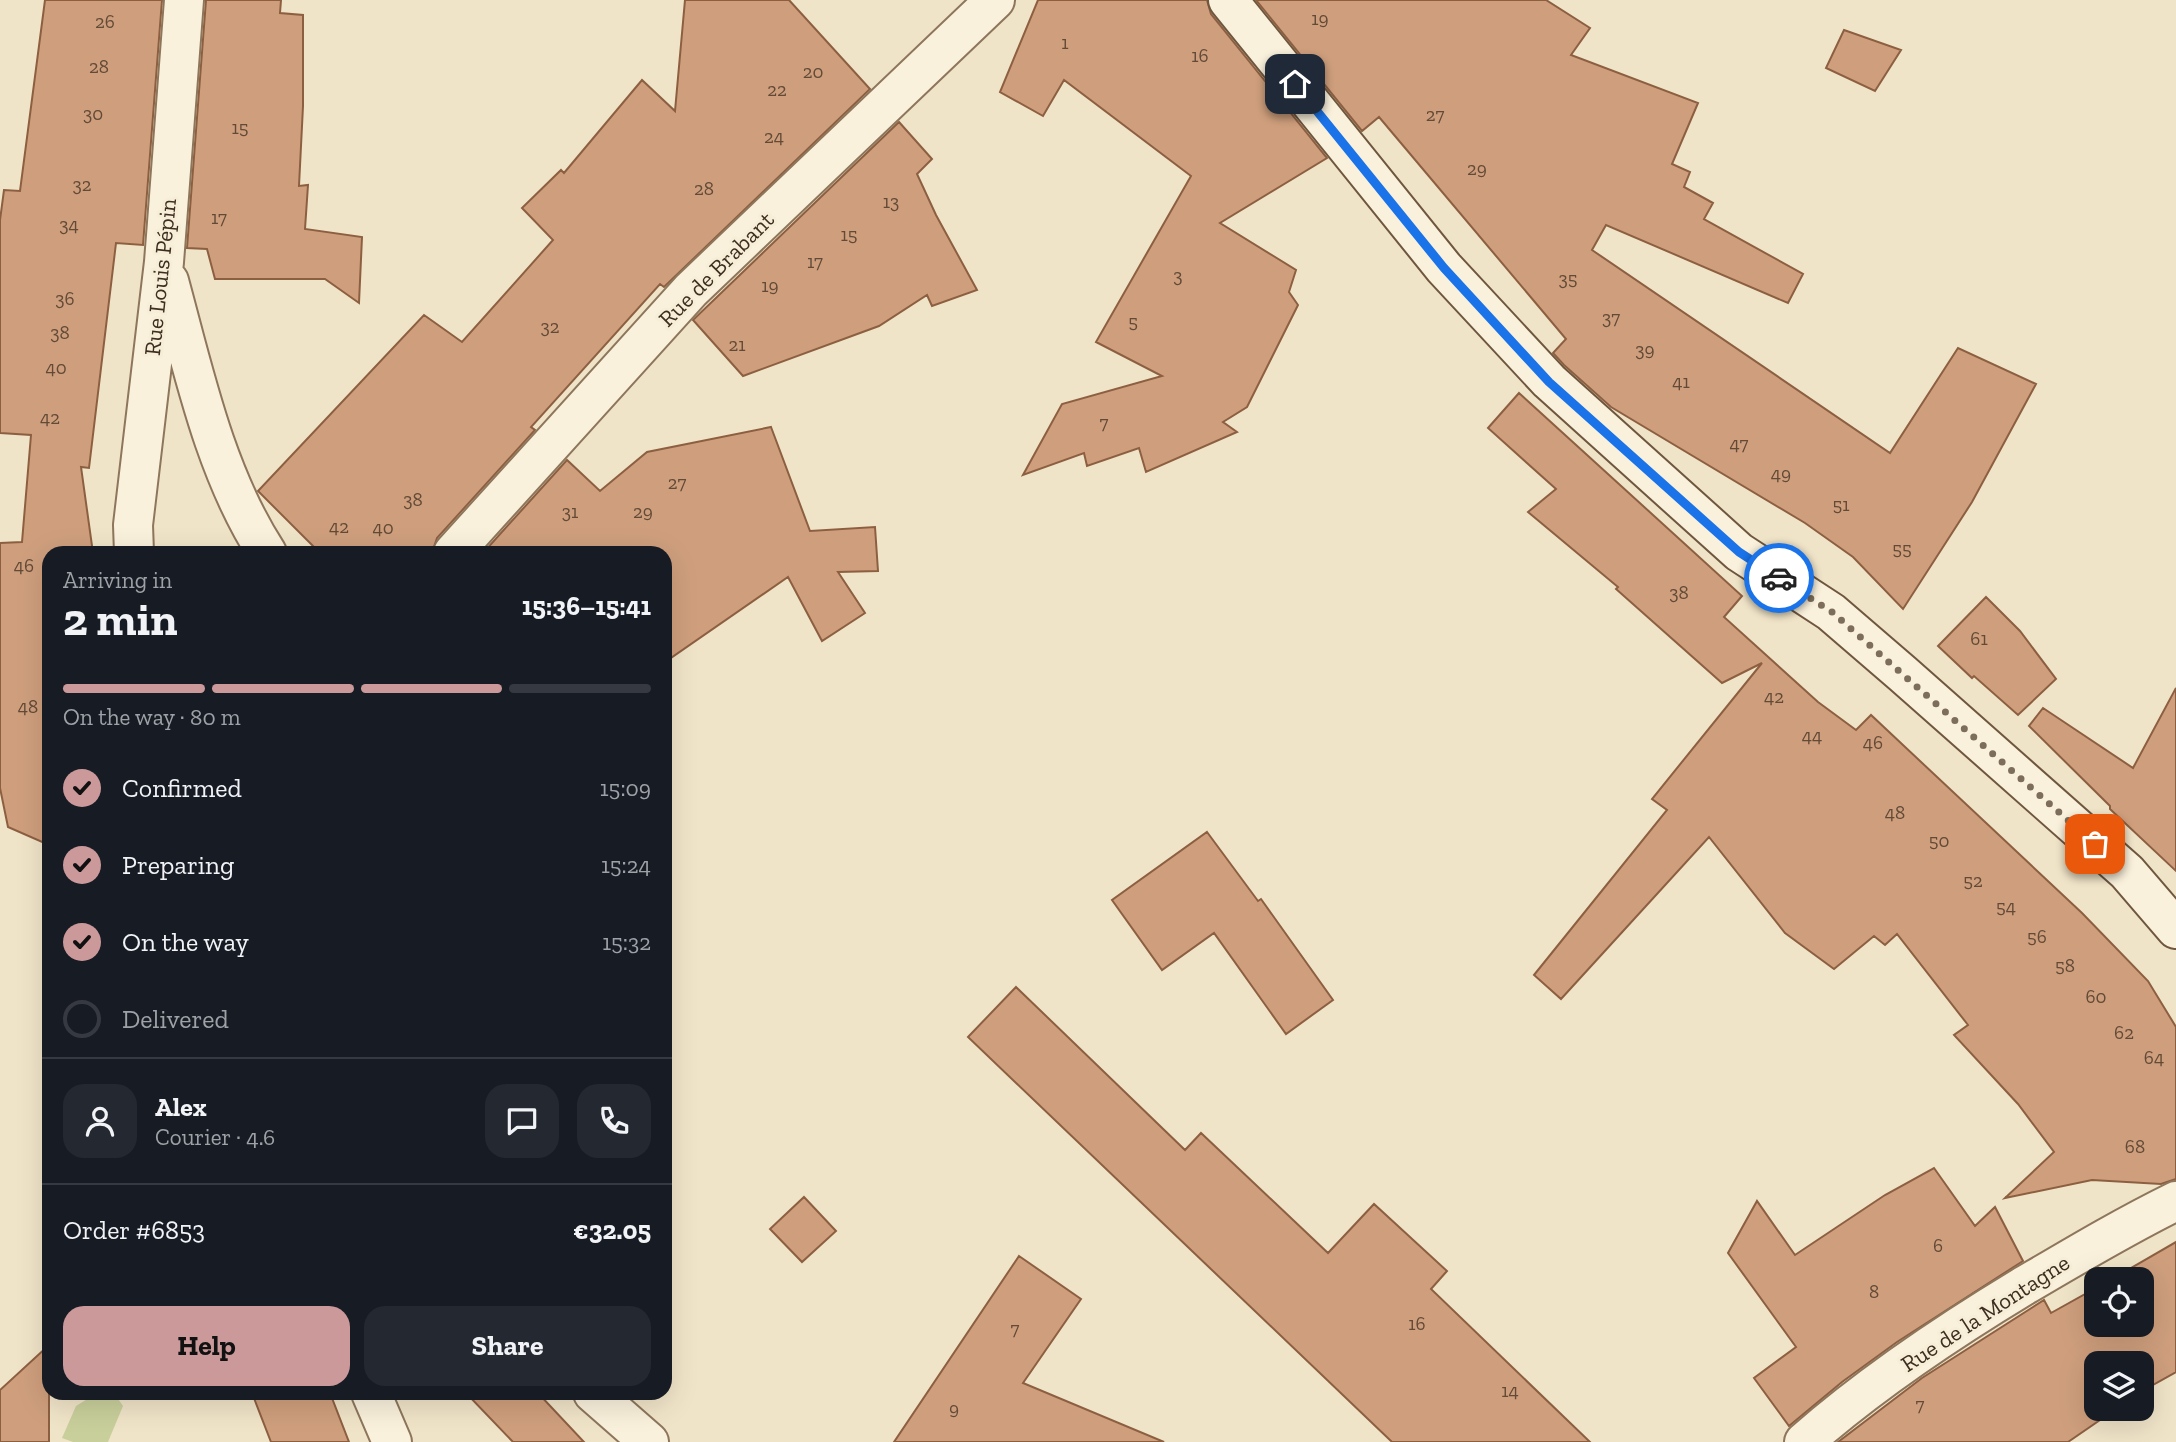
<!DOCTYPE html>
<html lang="en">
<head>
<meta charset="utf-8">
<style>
	body { margin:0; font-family:"Zilla Slab",serif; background:#242831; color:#f1f3f6; height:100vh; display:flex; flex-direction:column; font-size:26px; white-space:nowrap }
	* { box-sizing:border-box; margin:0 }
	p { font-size:23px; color:#9ea1a6 }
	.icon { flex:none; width:38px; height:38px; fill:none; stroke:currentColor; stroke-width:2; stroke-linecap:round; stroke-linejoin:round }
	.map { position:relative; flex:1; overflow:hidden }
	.panel { position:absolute; left:42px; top:546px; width:630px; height:854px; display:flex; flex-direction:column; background:#171b24; border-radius:21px; box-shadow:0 7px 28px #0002 }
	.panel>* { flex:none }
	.buttons { position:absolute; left:2084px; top:1267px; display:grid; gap:14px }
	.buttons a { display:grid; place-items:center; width:70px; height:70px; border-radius:14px; background:#171b24; box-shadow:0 7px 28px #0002; font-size:35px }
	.pin { position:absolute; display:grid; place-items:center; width:60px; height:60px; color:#fff; margin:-30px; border-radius:14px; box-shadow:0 4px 10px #0006 }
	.courier { position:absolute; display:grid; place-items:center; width:70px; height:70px; margin:-35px; border:5px solid #1a73e8; border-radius:50%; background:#fff; color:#222; box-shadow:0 2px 9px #0007 }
	.head em { font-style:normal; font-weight:700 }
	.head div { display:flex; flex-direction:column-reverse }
	.head { display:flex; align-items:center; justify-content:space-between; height:119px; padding:0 21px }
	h1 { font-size:46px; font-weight:700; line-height:52px }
	.bar { display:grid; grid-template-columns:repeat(4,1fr); gap:10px 7px; align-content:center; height:84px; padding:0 21px }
	.bar i { height:9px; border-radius:5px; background:#363941 }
	.bar .active { background:#cc999b }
	.bar p { grid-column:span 4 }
	.line { display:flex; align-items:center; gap:18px; padding:0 21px; border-top:2px solid #363941 }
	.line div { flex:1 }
	.round { display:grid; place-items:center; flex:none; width:74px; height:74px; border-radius:21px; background:#242831 }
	ol { padding:0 21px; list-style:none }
	li { display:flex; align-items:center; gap:21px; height:77px }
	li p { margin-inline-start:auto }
	li .icon { padding:7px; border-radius:50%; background:#cc999b; color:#111; stroke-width:4 }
	li:last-child { color:#9ea1a6 }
	li i { width:38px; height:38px; border:4px solid #363941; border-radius:50% }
	.action { display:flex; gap:14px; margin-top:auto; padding:14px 21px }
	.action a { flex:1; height:80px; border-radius:21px; background:#cc999b; color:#111; font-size:28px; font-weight:700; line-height:80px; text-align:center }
	.action a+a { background:#242831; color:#f1f3f6 }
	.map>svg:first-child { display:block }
</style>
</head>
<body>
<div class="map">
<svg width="2176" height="1442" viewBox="0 0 2176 1442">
	<rect width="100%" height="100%" fill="#f0e4c8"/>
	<path fill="#c9cf9b" d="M97,1393H114L123,1406L108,1442H73L62,1438L76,1406Z"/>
	<path fill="#cf9f7d" stroke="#8d5f41" stroke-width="2" d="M45,0H162L143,245L116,243L89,468L81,467L93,553H49V845L8,827L0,788V543L22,542L31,435L0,433V220L4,190L20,191Z
		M206,0H281L280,13L303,15V106L299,186L308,185L305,229L362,237L359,303L325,279H215L207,249L187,248Z
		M685,0H789L870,89L664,287L660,284L531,427L535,430L437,538L432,553H320L258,491L424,315L462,342L553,240L522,208L561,170L564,173L642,80L675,111Z
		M1038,0H1207L1211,14L1327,158L1220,223L1296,270L1289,292L1298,305L1247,407L1223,422L1237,432L1146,472L1139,448L1087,466L1084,453L1023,475L1062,404L1162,376L1096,342L1191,176L1064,80L1043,116L1000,92Z
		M1256,0H1546L1590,28L1571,55L1698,103L1672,164L1690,172L1684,187L1713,203L1704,219L1803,274L1788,303L1606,225L1592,250L1890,453L1958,348L2036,384L1972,502L1903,609L1853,557L1805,523L1611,407L1564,365L1553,353L1566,339L1379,117L1362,131Z
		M1844,30L1901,50L1875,91L1826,68Z
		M899,122L932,159L917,174L936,215L977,290L932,306L927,295L879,326L743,376L693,320Z
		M1519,393L1742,596L1724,617L1818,702L1856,730L1871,715L2082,913L2148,981L2176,1027V1179L2161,1184L2092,1180L2005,1198L2054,1152L2018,1104L1954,1035L1968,1025L1897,934L1885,945L1874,936L1834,969L1785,933L1709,837L1561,999L1534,975L1667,810L1652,799L1762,663L1722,683L1616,589L1618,587L1528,512L1556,489L1488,428Z
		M771,427L810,531L875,527L878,571L838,572L865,613L822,641L788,577L665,662V553H483L567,460L600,491L647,452Z
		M1986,597L2020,631L2056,679L2018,715L1974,676L1972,678L1938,646Z
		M2176,688V871L2110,809V806L2029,726L2043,708L2133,768Z
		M1207,832L1258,901L1261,899L1333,1000L1286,1034L1214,933L1162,970L1112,900Z
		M1016,987L1185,1150L1201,1133L1328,1253L1374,1204L1447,1271L1431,1289L1590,1442H1392L968,1037Z
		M1934,1168L1975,1226L1995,1207L2023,1261L1897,1342L1842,1382L1789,1426L1754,1378L1796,1347L1728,1253L1757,1201L1795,1255L1885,1195Z
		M804,1197L836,1231L802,1262L770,1229Z
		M2176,1242V1372L2142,1391V1363H2096V1409H2116L2068,1442H1838L1922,1378L2044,1300L2051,1313L2096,1288V1325H2142V1279H2112Z
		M1019,1256L1081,1299L1023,1383L1164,1442H894Z
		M49,1345V1442H0V1390Z
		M252,1393H330L349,1442H271Z
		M466,1393H538L584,1442H513Z"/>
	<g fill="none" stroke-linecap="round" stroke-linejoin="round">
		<g stroke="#8d765c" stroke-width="42">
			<path id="street" d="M169,281C194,373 215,473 267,553
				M134,553L133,525L164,262L184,0
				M453,553L691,290L995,0
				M371,1393L392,1442
				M593,1393L649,1442
				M1804,1442C1871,1383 1946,1333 2022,1287C2073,1257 2123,1227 2176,1201"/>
		</g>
		<g stroke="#6f573f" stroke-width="42">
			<path id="secondary" d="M1228,0L1444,268L1549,381L1739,552L1831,612L1903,674L2127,872L2176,929"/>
		</g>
		<use href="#street" stroke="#faf1dc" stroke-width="38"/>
		<use href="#secondary" stroke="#faf1dc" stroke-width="38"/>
	</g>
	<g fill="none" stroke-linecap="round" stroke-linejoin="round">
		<path stroke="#7c6e5b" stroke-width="7" stroke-dasharray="0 12.6" d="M1779,578L1832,612L2095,844"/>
		<path stroke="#1a73e8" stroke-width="9" d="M1295,84L1444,268L1549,382L1739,552L1779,578"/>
	</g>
	<g text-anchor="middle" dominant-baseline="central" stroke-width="6" stroke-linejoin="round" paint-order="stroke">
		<g font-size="19" fill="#624a37">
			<text x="1320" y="18">19</text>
			<text x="105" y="21">26</text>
			<text x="1065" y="42">1</text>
			<text x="1200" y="55">16</text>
			<text x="99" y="66">28</text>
			<text x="813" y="71">20</text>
			<text x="777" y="89">22</text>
			<text x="93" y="113">30</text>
			<text x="1435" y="114">27</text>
			<text x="240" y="127">15</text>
			<text x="774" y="136">24</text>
			<text x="1477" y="168">29</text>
			<text x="82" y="184">32</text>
			<text x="704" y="188">28</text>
			<text x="891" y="201">13</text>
			<text x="219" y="217">17</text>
			<text x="69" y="224">34</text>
			<text x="849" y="234">15</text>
			<text x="815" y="261">17</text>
			<text x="1178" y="275">3</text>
			<text x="1568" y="278">35</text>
			<text x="770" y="285">19</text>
			<text x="65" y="298">36</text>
			<text x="1611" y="317">37</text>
			<text x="1133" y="321">5</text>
			<text x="550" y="326">32</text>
			<text x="60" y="332">38</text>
			<text x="737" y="344">21</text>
			<text x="1645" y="349">39</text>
			<text x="56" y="367">40</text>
			<text x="1681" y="381">41</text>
			<text x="50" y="417">42</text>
			<text x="1104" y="422">7</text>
			<text x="1739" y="443">47</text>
			<text x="1781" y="473">49</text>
			<text x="677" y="482">27</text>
			<text x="413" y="499">38</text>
			<text x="1841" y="504">51</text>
			<text x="570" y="511">31</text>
			<text x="643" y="511">29</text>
			<text x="339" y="526">42</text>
			<text x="383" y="527">40</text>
			<text x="1902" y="548">55</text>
			<text x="24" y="565">46</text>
			<text x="1679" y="592">38</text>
			<text x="1979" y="638">61</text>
			<text x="1774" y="696">42</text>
			<text x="28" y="706">48</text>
			<text x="1812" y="735">44</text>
			<text x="1873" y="742">46</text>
			<text x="1895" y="812">48</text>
			<text x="1939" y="840">50</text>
			<text x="1973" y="880">52</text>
			<text x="2006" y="906">54</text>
			<text x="2037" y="936">56</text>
			<text x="2065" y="965">58</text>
			<text x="2096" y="996">60</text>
			<text x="2124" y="1032">62</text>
			<text x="2154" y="1057">64</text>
			<text x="2135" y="1146">68</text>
			<text x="1938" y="1245">6</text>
			<text x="1874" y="1291">8</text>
			<text x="1417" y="1323">16</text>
			<text x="1015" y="1328">7</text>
			<text x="1510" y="1390">14</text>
			<text x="1920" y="1404">7</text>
			<text x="954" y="1408">9</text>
		</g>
		<g font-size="23" fill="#3d2e20" stroke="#f7eed8">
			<text transform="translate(716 269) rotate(-45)">Rue de Brabant</text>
			<text transform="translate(160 277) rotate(-84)">Rue Louis Pépin</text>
			<text transform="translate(1985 1313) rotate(-33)">Rue de la Montagne</text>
		</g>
	</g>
</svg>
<div class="buttons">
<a><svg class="icon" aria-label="locate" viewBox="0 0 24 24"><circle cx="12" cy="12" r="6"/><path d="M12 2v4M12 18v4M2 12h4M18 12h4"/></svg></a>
<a><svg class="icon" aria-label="layers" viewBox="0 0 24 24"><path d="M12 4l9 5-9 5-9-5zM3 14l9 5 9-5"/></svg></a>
</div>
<div class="pin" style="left:2095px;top:844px;background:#ea580c"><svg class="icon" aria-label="bag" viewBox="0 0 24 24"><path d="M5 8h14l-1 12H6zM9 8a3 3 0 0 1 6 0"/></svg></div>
<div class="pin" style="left:1295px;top:84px;background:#1f2937"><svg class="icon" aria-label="home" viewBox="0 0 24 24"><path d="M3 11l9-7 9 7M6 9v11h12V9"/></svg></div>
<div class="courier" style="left:1779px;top:578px"><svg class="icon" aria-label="car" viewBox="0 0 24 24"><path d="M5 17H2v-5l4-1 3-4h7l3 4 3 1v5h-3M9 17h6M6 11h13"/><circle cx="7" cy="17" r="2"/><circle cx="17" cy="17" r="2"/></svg></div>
<section class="panel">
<div class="head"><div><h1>2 min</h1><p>Arriving in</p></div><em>15:36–15:41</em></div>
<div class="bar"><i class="active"></i><i class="active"></i><i class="active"></i><i></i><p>On the way · 80 m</p></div>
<ol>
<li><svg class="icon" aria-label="check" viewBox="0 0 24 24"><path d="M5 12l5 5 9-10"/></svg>Confirmed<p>15:09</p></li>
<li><svg class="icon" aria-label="check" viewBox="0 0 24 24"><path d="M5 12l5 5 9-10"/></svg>Preparing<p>15:24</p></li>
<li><svg class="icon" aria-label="check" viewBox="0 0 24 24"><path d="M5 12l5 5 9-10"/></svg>On the way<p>15:32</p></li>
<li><i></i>Delivered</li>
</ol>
<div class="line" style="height:126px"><a class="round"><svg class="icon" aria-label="person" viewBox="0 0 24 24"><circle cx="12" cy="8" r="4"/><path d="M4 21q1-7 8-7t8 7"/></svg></a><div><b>Alex</b><p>Courier · 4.6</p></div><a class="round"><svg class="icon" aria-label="chat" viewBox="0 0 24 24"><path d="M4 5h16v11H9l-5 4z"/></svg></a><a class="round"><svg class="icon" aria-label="phone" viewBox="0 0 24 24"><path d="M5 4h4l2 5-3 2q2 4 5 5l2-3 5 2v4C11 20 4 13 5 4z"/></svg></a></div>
<div class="line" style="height:91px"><div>Order #6853</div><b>€32.05</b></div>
<div class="action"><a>Help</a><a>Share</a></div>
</section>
</div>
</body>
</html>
